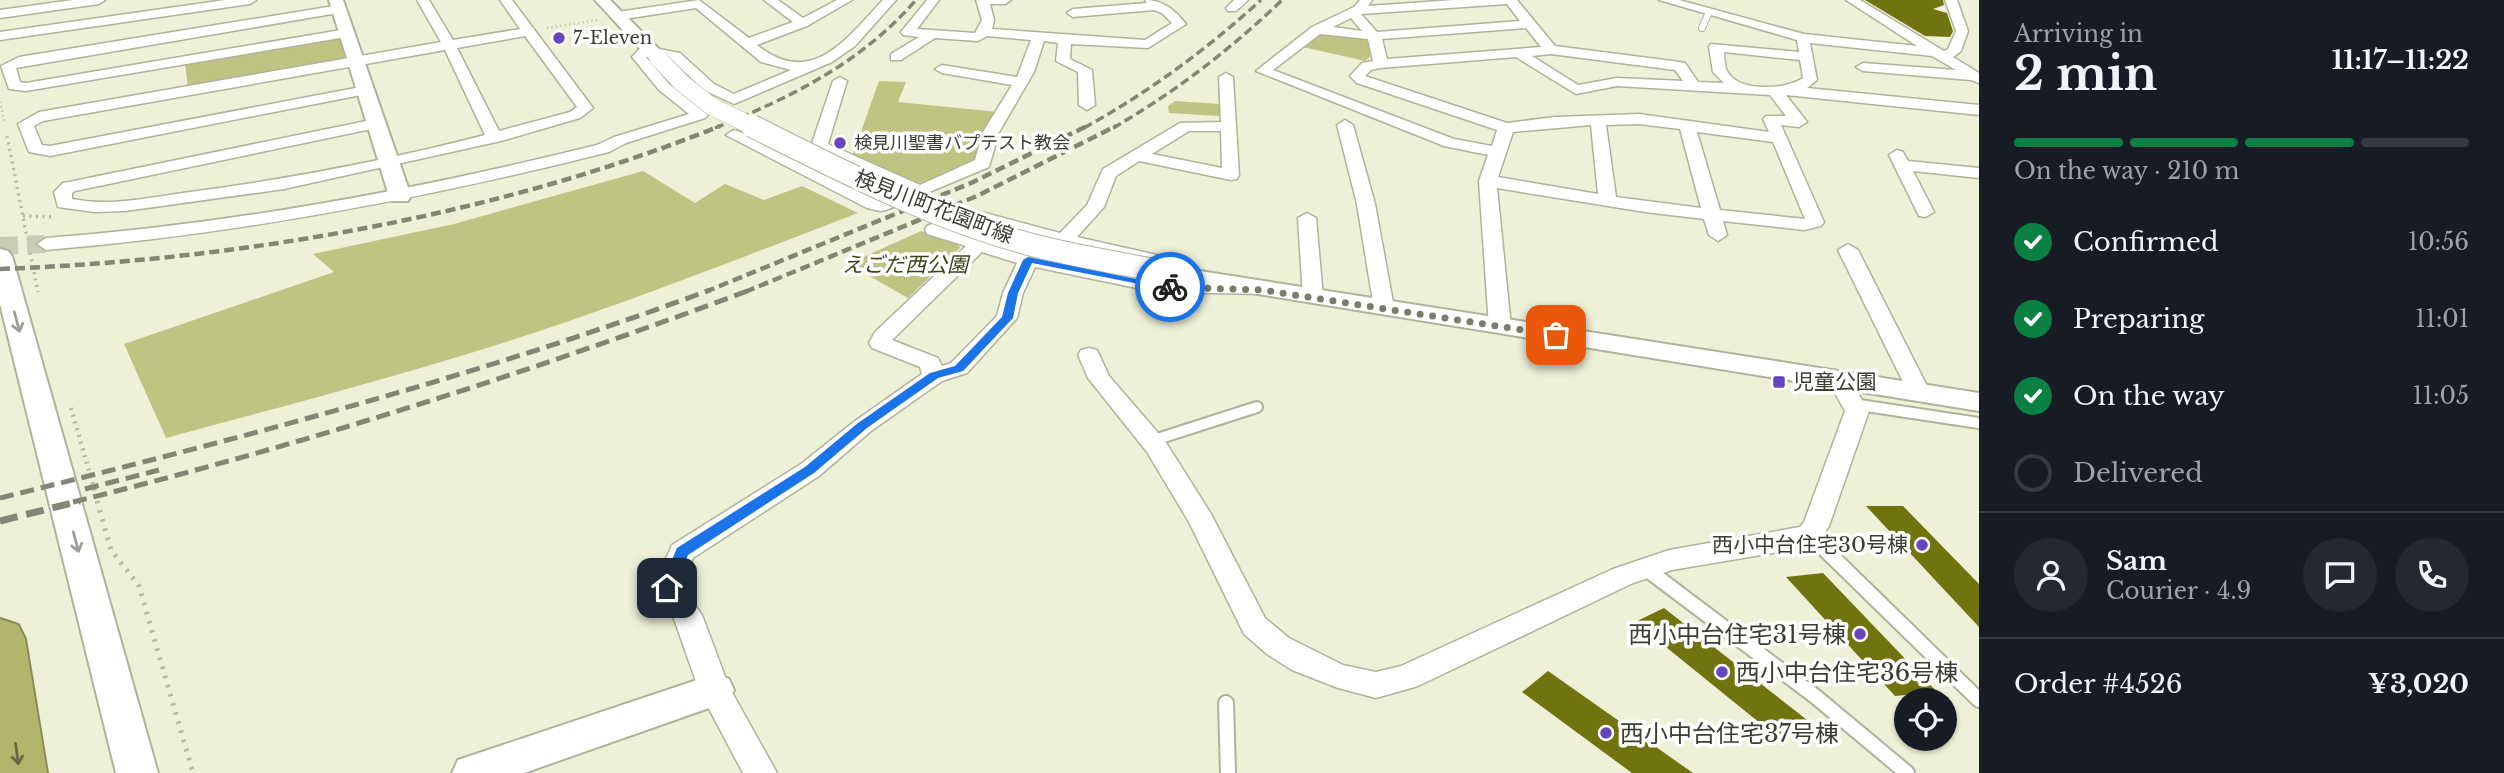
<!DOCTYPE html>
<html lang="en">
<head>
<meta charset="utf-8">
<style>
	body { margin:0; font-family:"Libre Baskerville","Noto Sans JP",serif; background:#242831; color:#f1f3f6; height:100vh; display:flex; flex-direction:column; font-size:26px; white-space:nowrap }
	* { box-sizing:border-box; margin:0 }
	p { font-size:23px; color:#9ea1a6 }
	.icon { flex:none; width:38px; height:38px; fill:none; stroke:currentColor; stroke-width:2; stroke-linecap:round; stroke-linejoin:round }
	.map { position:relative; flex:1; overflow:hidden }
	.sheet { display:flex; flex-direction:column; background:#171b24; width:525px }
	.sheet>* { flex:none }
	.tools { position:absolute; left:1894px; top:688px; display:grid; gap:14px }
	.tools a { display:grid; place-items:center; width:63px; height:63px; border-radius:50%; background:#171b24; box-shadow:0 2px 5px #0004; font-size:35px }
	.pin { position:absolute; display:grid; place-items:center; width:60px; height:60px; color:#fff; margin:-30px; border-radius:14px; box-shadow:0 4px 10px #0006 }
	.courier { position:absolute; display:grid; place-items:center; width:70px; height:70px; margin:-35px; border:5px solid #1a73e8; border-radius:50%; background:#fff; color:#222; box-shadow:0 2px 9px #0007 }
	.headline em { font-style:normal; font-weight:700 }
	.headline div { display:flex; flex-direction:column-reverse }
	.headline { display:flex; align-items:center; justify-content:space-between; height:119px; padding:0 35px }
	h1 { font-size:46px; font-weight:700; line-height:52px }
	.bar { display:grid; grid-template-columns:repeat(4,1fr); gap:10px 7px; align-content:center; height:84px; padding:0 35px }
	.bar i { height:9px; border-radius:5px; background:#363941 }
	.bar .current { background:#0b8043 }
	.bar p { grid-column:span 4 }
	.line { display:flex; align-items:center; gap:18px; padding:0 35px; border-top:2px solid #363941 }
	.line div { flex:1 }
	.round { display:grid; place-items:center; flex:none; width:74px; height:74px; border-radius:37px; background:#242831 }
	ol { padding:0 35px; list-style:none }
	li { display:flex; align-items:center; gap:21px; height:77px }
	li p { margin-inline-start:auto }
	li .icon { padding:7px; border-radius:50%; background:#0b8043; color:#fff; stroke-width:4 }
	li:last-child { color:#9ea1a6 }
	li i { width:38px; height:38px; border:4px solid #363941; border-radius:50% }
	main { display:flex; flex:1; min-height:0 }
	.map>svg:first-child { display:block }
</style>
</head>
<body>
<main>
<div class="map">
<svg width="1979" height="773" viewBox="0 0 1979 773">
	<rect width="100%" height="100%" fill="#eef0d7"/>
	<path fill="#c0c483" d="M1322,33L1360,37L1375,46V52L1365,61L1303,47Z
		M340,38L346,56L340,60L188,88L185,63Z
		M879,81L906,82L898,102L998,112L978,159L922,183L906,182L852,157Z
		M1175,101L1219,104V116L1169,113L1168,106Z
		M643,171L695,203L725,184L764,200L802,186L858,213C743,257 627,303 509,341C396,377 281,407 166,438L124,344L334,272L313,254L454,224Z
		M921,231L957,243L960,248L908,298L848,264Z"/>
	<path fill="#71730f" d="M1865,0H1943L1944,5L1933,9L1947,13L1953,31L1950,37L1925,36Z
		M1866,506H1903L1979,584V627Z
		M1823,573L1937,692L1895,696L1786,577Z
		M1664,608L1811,723L1781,740L1635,622Z
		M1548,671L1693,773H1632L1522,692Z"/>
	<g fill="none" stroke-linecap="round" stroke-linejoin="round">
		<path stroke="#caccb6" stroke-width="18" stroke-dasharray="18 9" stroke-linecap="butt" d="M0,246L46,244"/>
		<g stroke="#b0b29a" stroke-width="8">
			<path id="service-far2" d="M1702,28L1709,12"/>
		</g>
		<g stroke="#b0b29a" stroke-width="14">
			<path id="service-far1" d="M1853,404L1979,423
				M1151,441L1257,407"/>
		</g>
		<g stroke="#b0b29a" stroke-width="18">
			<path id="service" d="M1809,534L1979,700
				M1645,568L1816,697L1907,773
				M1226,703L1228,773"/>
		</g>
		<g stroke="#b0b29a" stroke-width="3">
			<path id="minor" d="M73,0H105L99,4L0,18V10Z
				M225,0H256L250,4L0,40V32Z
				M417,0H429L453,40L520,29L500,0H512L593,108L580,118L501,141L284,189L125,211L94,212L58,207L54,192L63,183L69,182L376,119L384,124L381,127L75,191L72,193V199C111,207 152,197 190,192C290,179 388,160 485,135L445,50L43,121L34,126L42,145L50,146L366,86L373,90L366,94L50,156L29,152L18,124L39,112L441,42ZM525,36L577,107L570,112L499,131L457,48Z
				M699,0L749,38L793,22L764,0H778L803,18L837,0H852L807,26L757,45C812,89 846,39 883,0H896L855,46L832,62L734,104L704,90L671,59L648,55L646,57L669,84L708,115L705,118L626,143L609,152C423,199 237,234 46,250L37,244L46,238C233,224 415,190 597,145L614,137L689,114L659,90L632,57L643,45L648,44L654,48L680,53L714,84L734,94L791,70L761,62L696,8L618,20L612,16L618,12Z
				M927,0H939L917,29L975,33L982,20L976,0H1011L1005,4H990L994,20L992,29L1145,40L1172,23L1162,13L1154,10L1073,17L1067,13L1073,9L1147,3L1145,0C1163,0 1175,10 1186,24L1148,48L1071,44L1070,59L1092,70L1095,105L1087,110L1079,105L1078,72L1056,61L1058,43L1044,41L1034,72L999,132L989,167L886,210L880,211L867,208L726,135L734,130L740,132L879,200L906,191L811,146L833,81L840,77L847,81L828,144L920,185L975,160L983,132L1012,85L942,73L935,69L942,65L1017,77L1031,40L987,36L978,41L935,38L901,60H891V54L919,37L903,35L901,32Z
				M1234,0H1248L1236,11H1228L1226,8Z
				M1360,0H1372L1368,6L1454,0H1517L1555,46L1680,62L1685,63L1698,82L1724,83L1713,72L1709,47L1711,44L1799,52L1797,40L1659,0H1679L1804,34L1917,46L1846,0H1860L1944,51L1948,49L1956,31L1945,0H1957L1968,31L1961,51L1953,57L1979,73V83L1971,80L1863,71L1856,67L1863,63L1956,70L1932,56L1810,43L1817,80L1807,88L1979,105V115L1786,95L1807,122L1799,127L1781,125L1824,222L1821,226L1804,230L1723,221L1727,235L1718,241L1709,235L1704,219L1645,212L1497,188L1511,327L1507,331H1493L1489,327L1479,181L1488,155L1444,146L1256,71L1312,27L1354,7ZM1507,4L1520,21L1377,32L1361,14ZM1351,18L1362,31L1333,27ZM1526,28L1541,47L1387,59L1382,39ZM1320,34L1368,39L1373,61L1362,63L1350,76L1357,83L1497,130L1492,146L1454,139L1273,70ZM1724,52L1800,60L1803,78C1785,90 1736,93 1726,69C1725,64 1724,57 1724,52ZM1551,54L1675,70L1683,81L1617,78L1578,85L1532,56ZM1516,57L1576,94L1617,86L1770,95L1786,116H1766L1763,119L1769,132L1639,114L1555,117L1507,123L1365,76L1371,70L1380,68ZM1639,124L1680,129L1701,208L1616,197L1606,125ZM1591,125L1598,194L1498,177L1513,132ZM1697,132L1773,142L1805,219L1720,210Z
				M340,5L344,6V12L16,68L20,82L26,83L347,29L352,30V36L26,91L9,89L1,66L19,57Z
				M1226,73L1233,77L1239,175L1237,179L1231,180L1139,161L1116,176L1104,207L1077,237L1157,255L1160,259L1157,263L1150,265L1057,244L971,220L951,229L1032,255L1156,280L1259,284L1266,286L1269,290L1266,294L1156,292L1035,267L1023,293L1017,318L967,373L942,381L871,431L819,476L693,558L682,587L702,615L729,687L777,773H743L699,690L674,619L653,588L672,545L801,464L855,421L922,374L920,367L872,348L869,343L875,332L966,246L927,234L925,230L927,226L970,209L1060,233L1087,205L1103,169L1180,123L1221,122L1219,77ZM1189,131H1221L1222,168L1152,154ZM982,252L1017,263L1003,293L997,316L951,363L942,366L938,358L892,340Z
				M1345,120L1353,125L1375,204L1394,308L1391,312H1377L1374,308L1357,204L1337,125Z
				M1897,150L1903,152L1908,161L1979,168V178L1913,171L1934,212L1925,217L1919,216L1889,155Z
				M1307,213L1316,218L1323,297L1320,301H1306L1303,297L1298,218Z
				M1848,244L1858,250L1930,392L1927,397H1911L1908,392L1838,250Z
				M1089,348L1097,350L1109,376L1165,441L1211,514L1265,618L1289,638L1343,665L1376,672L1401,666L1613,569L1669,550L1800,527L1804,522L1845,411L1827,379L1830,374H1846L1869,411L1829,526L1818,541L1809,543L1784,551L1672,570L1633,583L1418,686L1376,698L1338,688L1292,670L1267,654L1244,634L1189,522L1147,452L1088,378L1078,355L1081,350Z"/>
		</g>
		<g stroke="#b0b29a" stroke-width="4">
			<path id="tertiary" d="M329,0H343L411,196L408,201H392L389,196Z
				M595,0H610L664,54L666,58L664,62H652Z
				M0,249L8,251L12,256L158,773H116L0,304Z
				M1181,268L1979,393V411L1172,280L1169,275L1172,270Z
				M715,674L729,679L734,690L729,701L524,773H452L458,760Z"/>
		</g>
		<g stroke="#898c58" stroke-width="4">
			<path id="motorway" d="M0,619L18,625L25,639L47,773H0Z"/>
		</g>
		<path stroke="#b7b9a5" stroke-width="2.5" stroke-dasharray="1 3.5" stroke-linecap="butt" d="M547,28L597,20
			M0,102L5,124"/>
		<path stroke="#b7b9a5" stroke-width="3.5" stroke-dasharray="2 4.5" stroke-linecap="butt" d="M7,136L27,237
			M23,216L53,217
			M30,253L38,292"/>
		<path stroke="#b7b9a5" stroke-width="4.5" stroke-dasharray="2 5" stroke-linecap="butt" d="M71,408L98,502"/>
		<path stroke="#b7b9a5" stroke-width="5" stroke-dasharray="2.5 7" stroke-linecap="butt" d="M97,501L111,550L139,586L193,773"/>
		<use href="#service-far2" stroke="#fff" stroke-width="6"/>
		<use href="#service-far1" stroke="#fff" stroke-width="10"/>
		<use href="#service" stroke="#fff" stroke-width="14"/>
		<use href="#minor" fill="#fff" fill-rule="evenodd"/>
		<use href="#tertiary" fill="#fff" fill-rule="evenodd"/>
		<use href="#motorway" fill="#b2b66c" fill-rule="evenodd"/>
		<path stroke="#848575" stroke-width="3.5" stroke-dasharray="9 4.5" stroke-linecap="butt" d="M715,128C792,97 861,63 916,0
			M1084,128C1149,92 1206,50 1261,0
			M1113,128C1175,92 1230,50 1282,0"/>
		<path stroke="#848575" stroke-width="4.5" stroke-dasharray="10 5" stroke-linecap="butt" d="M0,269C240,260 497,216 720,126
			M705,292L971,183L1087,126
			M745,292L977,196L1116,126"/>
		<path stroke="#848575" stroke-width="5" stroke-dasharray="14 7" stroke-linecap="butt" d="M85,489L159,470
			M0,498C239,439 479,376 710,290
			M73,502C303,445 528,373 750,290"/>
		<path stroke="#848575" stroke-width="7" stroke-dasharray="18 9" stroke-linecap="butt" d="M0,521L80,501"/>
		<g stroke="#b0b29a" stroke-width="18" stroke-linecap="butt">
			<path id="tertiary-bridge-far1" d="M658,58L682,83L711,106L756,128"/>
		</g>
		<g stroke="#b0b29a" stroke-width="24" stroke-linecap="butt">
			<path id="tertiary-bridge" d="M752,126C846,173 941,223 1044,248C1089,259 1136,266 1181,275"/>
		</g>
		<use href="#tertiary-bridge-far1" stroke="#fff" stroke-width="17"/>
		<use href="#tertiary-bridge" stroke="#fff" stroke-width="22"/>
	</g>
	<defs><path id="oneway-shaft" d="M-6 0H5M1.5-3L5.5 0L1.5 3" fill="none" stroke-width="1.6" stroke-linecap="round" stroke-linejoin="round" transform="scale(1.75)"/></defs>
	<g stroke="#9e9e99">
		<use href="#oneway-shaft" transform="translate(17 322) rotate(75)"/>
		<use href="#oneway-shaft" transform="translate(76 542) rotate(75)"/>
	</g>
	<use stroke="#656747" href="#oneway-shaft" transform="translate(17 754) rotate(82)"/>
	<path fill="#1a73e8" d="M1028,257L1175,287L1170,290L1032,263L1018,293L1013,318L963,371L938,378L867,428L814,473L688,555L672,592H662L660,588L677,548L805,467L858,423L930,373L955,366L1002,317L1008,293L1023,260Z"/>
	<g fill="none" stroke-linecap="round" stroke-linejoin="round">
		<path stroke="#7a7c6c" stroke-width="7" stroke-dasharray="0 12.6" d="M1170,287L1262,290L1556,335"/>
	</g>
	<g fill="#6745be" stroke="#fff" stroke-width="2.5">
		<circle cx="559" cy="38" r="7"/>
		<circle cx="840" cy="143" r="7"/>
		<rect x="1772" y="375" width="14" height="14" rx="3.5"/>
		<circle cx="1922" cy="545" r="7"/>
		<circle cx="1860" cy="634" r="7"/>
		<circle cx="1722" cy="672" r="7"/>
		<circle cx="1606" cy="733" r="7"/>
	</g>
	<g text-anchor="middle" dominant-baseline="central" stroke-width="7" stroke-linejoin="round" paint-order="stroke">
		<g font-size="18" fill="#3c3d33" stroke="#fff" text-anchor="start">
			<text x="573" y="38">7-Eleven</text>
			<text x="854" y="143">検見川聖書バプテスト教会</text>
		</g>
		<g font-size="21" fill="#3c3d33" stroke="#fff">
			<text transform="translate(934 207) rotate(21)">検見川町花園町線</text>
		</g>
		<g font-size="21" font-style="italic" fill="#40421c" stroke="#fff">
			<text x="905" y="265">えごだ西公園</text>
		</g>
		<g font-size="21" fill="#3c3d33" stroke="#fff" text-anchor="start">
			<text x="1793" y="382">児童公園</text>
			<text x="1908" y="545" text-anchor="end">西小中台住宅30号棟</text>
		</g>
		<g font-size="24" fill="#3c3d33" stroke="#fff" text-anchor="start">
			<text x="1846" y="634" text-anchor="end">西小中台住宅31号棟</text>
			<text x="1736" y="672">西小中台住宅36号棟</text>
			<text x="1620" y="733">西小中台住宅37号棟</text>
		</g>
	</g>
</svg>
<div class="tools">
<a><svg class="icon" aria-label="locate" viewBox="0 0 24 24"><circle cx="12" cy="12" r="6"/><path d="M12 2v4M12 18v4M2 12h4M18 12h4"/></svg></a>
</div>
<div class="pin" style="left:1556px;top:335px;background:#ea580c"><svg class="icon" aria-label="bag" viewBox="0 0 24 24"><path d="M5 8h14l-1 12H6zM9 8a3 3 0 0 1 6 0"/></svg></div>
<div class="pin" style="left:667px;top:588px;background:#1f2937"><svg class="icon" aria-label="home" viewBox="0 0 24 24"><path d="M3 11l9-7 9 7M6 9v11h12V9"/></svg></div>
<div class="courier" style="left:1170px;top:287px"><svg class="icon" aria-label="bike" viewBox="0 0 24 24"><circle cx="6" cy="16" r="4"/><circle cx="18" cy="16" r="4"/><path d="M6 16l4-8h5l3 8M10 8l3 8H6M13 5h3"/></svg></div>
</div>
<section class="sheet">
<div class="headline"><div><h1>2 min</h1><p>Arriving in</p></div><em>11:17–11:22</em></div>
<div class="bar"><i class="current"></i><i class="current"></i><i class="current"></i><i></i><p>On the way · 210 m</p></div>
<ol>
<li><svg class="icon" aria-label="check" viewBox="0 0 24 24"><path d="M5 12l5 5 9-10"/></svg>Confirmed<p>10:56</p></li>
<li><svg class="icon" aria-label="check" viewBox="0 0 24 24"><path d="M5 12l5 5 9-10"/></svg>Preparing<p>11:01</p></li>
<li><svg class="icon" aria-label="check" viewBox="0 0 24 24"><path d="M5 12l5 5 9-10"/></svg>On the way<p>11:05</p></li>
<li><i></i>Delivered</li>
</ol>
<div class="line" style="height:126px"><a class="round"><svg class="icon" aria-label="person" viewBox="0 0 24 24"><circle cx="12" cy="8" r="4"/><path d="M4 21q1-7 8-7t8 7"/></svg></a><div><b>Sam</b><p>Courier · 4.9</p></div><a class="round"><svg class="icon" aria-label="chat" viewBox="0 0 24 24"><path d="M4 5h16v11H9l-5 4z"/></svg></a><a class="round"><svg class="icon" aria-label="phone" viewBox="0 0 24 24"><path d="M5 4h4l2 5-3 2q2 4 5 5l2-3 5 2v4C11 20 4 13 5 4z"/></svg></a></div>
<div class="line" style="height:91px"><div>Order #4526</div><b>¥3,020</b></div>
</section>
</main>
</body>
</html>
